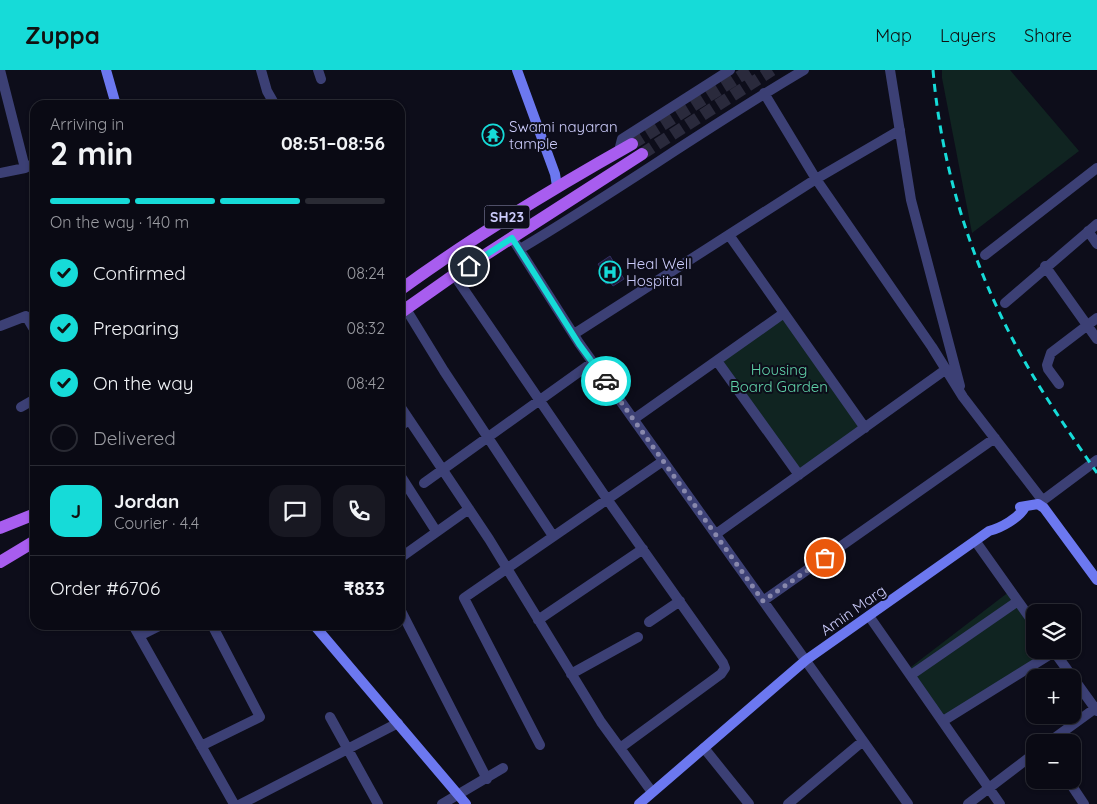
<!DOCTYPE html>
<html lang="en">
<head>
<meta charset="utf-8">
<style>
	body { margin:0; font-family:Quicksand,sans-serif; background:#181822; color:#f1f3f6; height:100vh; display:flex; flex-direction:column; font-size:19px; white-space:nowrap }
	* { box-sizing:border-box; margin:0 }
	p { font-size:16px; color:#999aa0 }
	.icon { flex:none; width:28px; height:28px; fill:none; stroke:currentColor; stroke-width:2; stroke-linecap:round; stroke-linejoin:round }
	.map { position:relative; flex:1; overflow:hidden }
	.sheet { position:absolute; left:30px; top:30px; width:375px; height:530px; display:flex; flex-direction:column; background:#0a0a14; border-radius:15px; box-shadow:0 1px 4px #0004,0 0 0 1px #2a2b34 }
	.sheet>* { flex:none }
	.tools { position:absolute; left:1026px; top:534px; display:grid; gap:10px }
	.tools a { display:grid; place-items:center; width:55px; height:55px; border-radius:10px; background:#0a0a14; box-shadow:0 1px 4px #0004,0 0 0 1px #2a2b34; font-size:25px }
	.pin { position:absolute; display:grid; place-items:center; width:42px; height:42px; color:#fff; margin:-21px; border:2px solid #fff; border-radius:50%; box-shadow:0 1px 5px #0007 }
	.courier { position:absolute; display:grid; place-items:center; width:50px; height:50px; margin:-25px; border:4px solid #16dbd8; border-radius:50%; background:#fff; color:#222; box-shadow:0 1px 6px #0007 }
	.overview em { font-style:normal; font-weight:800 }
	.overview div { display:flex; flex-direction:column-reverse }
	.overview { display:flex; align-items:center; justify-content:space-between; height:85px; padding:0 20px }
	h1 { font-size:32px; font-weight:800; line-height:38px }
	.bar { display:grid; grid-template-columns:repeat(4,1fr); gap:8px 5px; align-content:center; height:60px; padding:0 20px }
	.bar i { height:6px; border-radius:4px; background:#2a2b34 }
	.bar .on { background:#16dbd8 }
	.bar p { grid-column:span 4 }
	.line { display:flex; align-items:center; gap:12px; padding:0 20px; border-top:1px solid #2a2b34 }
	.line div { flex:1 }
	.round { display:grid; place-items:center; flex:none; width:52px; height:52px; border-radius:15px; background:#181822 }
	ol { padding:0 20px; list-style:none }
	li { display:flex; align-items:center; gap:15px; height:55px }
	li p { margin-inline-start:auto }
	li .icon { padding:5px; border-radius:50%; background:#16dbd8; color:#111; stroke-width:4 }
	li:last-child { color:#999aa0 }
	li i { width:28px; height:28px; border:2px solid #2a2b34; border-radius:50% }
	header { display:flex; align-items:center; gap:30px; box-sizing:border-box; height:70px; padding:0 25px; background:#16dbd8; color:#111 }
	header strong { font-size:24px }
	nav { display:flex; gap:28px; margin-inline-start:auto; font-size:18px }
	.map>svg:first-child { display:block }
</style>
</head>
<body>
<header>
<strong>Zuppa</strong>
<nav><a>Map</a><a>Layers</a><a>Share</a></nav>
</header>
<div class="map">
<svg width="1097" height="734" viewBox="0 0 1097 734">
	<rect width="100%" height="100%" fill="#0d0d1a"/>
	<path fill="#102421" d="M942,0H1010L1079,81L972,163L942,8Z
		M784,243L865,358L799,405L717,291Z
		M1010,521L1035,555V580H1053L943,651L907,600Z"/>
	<path fill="#1d1b39" stroke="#332f63" d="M610,186L624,209L613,216L610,212L606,214L599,203L602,200L598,194Z"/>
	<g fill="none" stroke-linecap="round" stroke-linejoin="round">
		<path stroke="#2a2a3c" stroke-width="12" stroke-dasharray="12 6" stroke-linecap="butt" d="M632,74L750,0
			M642,84L772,0"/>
		<path stroke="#3c4075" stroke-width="10" d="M0,0L25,98
			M261,0L267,21L275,35
			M318,0L321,9
			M890,0L911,130L960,316
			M764,23L816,109L932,277L963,327L1043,431
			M619,81L622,69L730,0
			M0,103L25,98L35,93
			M1088,161L1097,174
			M729,165L865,358
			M512,168L579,273L908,734
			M520,179C616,122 707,57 804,0
			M985,185L1097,98
			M1045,196L1097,269
			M454,205L607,429L723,593L725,598L721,604L620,678
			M1005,233L1097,154
			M406,239L444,301L553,466
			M0,256L26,246L35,261
			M574,264L816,109L900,60
			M717,291L799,405
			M1059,314L1048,299L1047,295L1051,283L1097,248
			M400,336L489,469L601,652L652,722
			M21,337L35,329
			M634,349L784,243
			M400,356L409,350
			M400,405L436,461
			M424,413L593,292
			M1038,434L1097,390
			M716,464L945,300
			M976,472L1035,555
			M400,488L469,439
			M763,531L995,368
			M400,539L487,709
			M869,546L1000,734
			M538,550L643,479
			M649,552L680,531
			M133,555L234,734
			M139,566L161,555
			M1053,580L1097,641
			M571,604L638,567
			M911,605L1018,531
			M330,647L378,734
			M943,651L1054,582
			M1049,672L1097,637
			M540,675L464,528L663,391
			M201,676L260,647L212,555
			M704,678L749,734
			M1068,710L1084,734
			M241,734L398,653
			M442,734L503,698
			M788,734L863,671
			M968,734L1035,683"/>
		<path stroke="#6c78f0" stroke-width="10" d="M106,0L116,35
			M517,0L555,104L557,116
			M1020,437L1038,434L1044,438L1097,510
			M314,555L466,734
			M639,734L806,590L989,461C1001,458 1019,448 1025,437"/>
		<path stroke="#a85def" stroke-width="12" d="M400,220C474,166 552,119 632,74
			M400,243L454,205L642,84
			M0,458L35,444
			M0,492L35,471"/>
		<path stroke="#16dbd8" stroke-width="3" stroke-dasharray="8 6" stroke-linecap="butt" d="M933,0C941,94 969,185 1012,268C1036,315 1067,359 1097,403"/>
	</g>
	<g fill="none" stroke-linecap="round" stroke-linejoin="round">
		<path stroke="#8888ac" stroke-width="5" stroke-dasharray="0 9" d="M606,311L763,531L825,488"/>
		<path stroke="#16dbd8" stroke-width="6" d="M469,196L512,168L579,274L606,311"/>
	</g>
	<defs>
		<g id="temple-ring" transform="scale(1.125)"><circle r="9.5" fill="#0d0d1a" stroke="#16dbd8" stroke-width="1.5"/><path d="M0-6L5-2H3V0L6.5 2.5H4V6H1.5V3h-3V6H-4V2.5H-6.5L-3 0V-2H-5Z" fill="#16dbd8"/></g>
		<g id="hospital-ring" transform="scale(1.125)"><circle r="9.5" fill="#0d0d1a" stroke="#16dbd8" stroke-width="1.5"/><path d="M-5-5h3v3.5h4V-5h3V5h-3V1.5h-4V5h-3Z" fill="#16dbd8"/></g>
	</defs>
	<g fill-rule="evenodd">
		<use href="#temple-ring" x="493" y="65"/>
		<use href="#hospital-ring" x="610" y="202"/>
	</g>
	<g text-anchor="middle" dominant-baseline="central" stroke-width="4" stroke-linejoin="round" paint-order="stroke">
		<rect fill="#0d0d1a" stroke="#9292b7" stroke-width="1" x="484.5" y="135.5" width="45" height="23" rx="4"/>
		<g font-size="14" font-weight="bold" fill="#cbcbfa">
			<text x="507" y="147">SH23</text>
		</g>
		<g font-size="15" fill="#cbcbfa" stroke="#0d0d1a" text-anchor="start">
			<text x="509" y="56">Swami nayaran<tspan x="509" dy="17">tample</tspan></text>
			<text x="626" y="193">Heal Well<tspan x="626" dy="17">Hospital</tspan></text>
		</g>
		<g font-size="15" fill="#60d1a8" stroke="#0d0d1a">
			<text x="779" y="299">Housing<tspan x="779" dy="17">Board Garden</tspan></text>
		</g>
		<g font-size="15" fill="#cbcbfa" stroke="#0d0d1a">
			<text transform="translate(853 540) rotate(-35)">Amin Marg</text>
		</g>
	</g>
</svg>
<div class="tools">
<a><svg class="icon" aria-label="layers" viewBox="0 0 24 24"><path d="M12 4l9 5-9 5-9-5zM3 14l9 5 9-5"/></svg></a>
<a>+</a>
<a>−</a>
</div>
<div class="pin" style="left:825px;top:488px;background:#ea580c"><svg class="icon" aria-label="bag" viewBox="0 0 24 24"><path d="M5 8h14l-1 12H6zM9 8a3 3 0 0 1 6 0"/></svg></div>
<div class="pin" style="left:469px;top:196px;background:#1f2937"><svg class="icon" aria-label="home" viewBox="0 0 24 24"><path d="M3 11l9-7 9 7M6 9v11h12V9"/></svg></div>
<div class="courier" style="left:606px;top:311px"><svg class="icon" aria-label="car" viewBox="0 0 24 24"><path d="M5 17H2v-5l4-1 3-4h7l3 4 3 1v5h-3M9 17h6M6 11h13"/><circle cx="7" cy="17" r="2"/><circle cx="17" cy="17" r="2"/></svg></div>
<section class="sheet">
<div class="overview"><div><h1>2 min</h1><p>Arriving in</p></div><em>08:51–08:56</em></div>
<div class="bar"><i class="on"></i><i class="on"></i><i class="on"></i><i></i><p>On the way · 140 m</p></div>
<ol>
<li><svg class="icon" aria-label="check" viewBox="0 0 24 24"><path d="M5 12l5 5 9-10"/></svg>Confirmed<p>08:24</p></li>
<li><svg class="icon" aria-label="check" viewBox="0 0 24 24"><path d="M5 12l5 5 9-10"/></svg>Preparing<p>08:32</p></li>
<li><svg class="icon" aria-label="check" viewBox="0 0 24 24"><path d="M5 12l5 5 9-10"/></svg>On the way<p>08:42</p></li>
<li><i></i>Delivered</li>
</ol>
<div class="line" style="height:90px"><b class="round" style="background:#16dbd8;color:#111">J</b><div><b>Jordan</b><p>Courier · 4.4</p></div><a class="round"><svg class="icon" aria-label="chat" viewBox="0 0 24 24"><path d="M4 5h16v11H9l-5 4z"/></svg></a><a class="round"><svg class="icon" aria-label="phone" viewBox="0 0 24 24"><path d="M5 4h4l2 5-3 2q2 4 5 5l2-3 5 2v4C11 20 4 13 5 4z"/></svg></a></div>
<div class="line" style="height:65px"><div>Order #6706</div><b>₹833</b></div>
</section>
</div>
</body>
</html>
